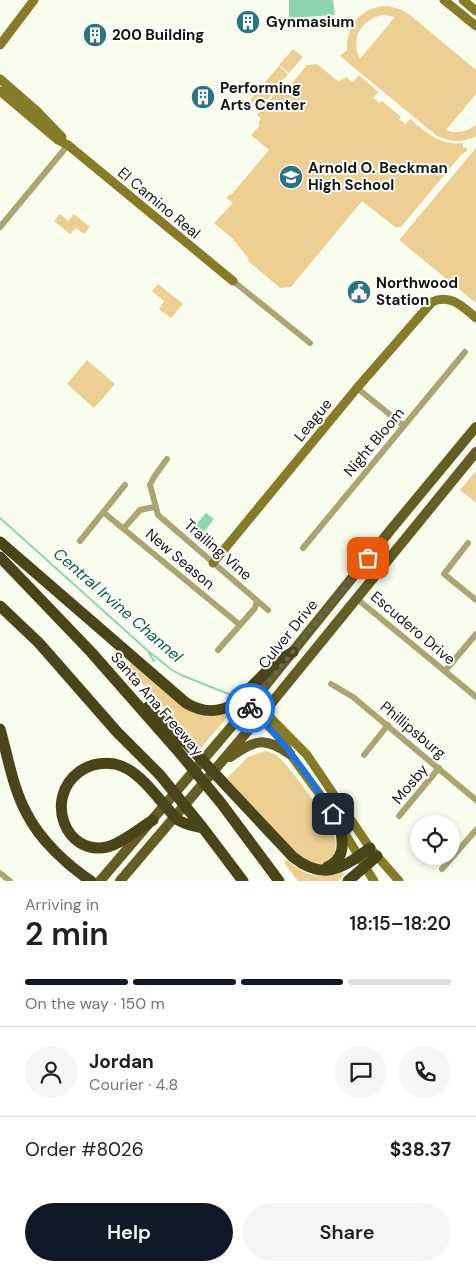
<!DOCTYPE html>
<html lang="en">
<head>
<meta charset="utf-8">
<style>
	body { margin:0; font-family:"DM Sans",sans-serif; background:#f6f6f6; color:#202124; height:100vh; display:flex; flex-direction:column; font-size:19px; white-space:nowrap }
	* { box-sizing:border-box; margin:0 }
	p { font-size:16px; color:#757577 }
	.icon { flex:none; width:28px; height:28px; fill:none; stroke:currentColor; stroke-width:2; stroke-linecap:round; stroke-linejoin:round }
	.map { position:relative; height:881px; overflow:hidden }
	.sheet { display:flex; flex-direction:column; background:#fff; flex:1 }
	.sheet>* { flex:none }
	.controls { position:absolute; left:410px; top:815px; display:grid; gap:10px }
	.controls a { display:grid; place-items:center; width:50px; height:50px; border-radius:50%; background:#fff; box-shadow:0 2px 8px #0003; font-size:25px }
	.pin { position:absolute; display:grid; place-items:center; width:42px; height:42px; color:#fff; margin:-21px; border-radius:10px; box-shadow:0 2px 8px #0006 }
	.courier { position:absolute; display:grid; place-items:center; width:50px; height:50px; margin:-25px; border:4px solid #1a73e8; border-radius:50%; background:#fff; color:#222; box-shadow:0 1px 6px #0007 }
	.head em { font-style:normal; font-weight:600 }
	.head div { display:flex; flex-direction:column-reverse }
	.head { display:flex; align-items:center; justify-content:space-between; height:85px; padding:0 25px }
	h1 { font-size:32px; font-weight:600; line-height:38px }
	.bar { display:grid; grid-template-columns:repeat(4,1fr); gap:8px 5px; align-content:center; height:60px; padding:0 25px }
	.bar i { height:6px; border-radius:4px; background:#e0e0e0 }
	.bar .selected { background:#111827 }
	.bar p { grid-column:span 4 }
	.line { display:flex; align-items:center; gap:12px; padding:0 25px; border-top:1px solid #e0e0e0 }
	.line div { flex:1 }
	.round { display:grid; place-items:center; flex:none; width:52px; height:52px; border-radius:26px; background:#f6f6f6 }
	.button { display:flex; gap:10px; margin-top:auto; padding:10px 25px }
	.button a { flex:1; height:58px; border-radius:30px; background:#111827; color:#fff; font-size:20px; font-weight:600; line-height:58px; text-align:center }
	.button a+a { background:#f6f6f6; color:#202124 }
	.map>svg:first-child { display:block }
</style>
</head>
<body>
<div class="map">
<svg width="476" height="881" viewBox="0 0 476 881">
	<rect width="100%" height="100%" fill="#f8fdee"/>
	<path fill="#eecf93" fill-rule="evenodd" d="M388,6L400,9L410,15L476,70V94L446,130C457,134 467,132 476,125V136C463,143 450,142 437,136L340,56L347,50C346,24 363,6 388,6ZM383,15L395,17L360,59C350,39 361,19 383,15Z
		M293,49L303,57L289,73L279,65Z
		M317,64L339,82L346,77L353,82L359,75L378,92L373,98L380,103L382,101L401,117L399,119L405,124L410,119C426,132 440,146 463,143V147L467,148V151L461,155L401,227H395L362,201L291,287L280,288L248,261L249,259L232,238L214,223L233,203L226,198L230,194L231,195L269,150L251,135L260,125L258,123L261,119L257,115L284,83L289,87L307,65Z
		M279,66L288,74L275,90L265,82Z
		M264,84L274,92L260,108L250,100Z
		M476,148V303L399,240Z
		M60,214L68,221L74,214L90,227L84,234L76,228L70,234L54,221Z
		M158,284L183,304L171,318L159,309L164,301L152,291Z
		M87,360L115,384L94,408L67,384Z
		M476,471V503L460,490Z
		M133,661L180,703L232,711L201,748L127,667Z
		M265,751C270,752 273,753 276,755C291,767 330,822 335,839C337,843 335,847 335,851L337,852L327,863L320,864H313L297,854L227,778L248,757Z
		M287,860C307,877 317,879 342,872L344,874L338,881H298L284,863Z"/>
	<path fill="#8ed5ad" d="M289,0H333L335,15L289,18Z
		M206,513L214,519L204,532L196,525Z"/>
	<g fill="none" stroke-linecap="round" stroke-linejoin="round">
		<path stroke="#8ed5ad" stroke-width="2" d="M0,518L147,650L172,670L181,675L231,695
			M149,653L154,661"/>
		<path stroke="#aaa573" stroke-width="6" d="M0,227L68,145
			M233,281L310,343
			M357,388L404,426
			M167,459L154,477L150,485L158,515L268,610
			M103,512L240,625
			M124,528L140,510L154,507
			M80,541L125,485
			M468,543L444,574L476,600
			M303,548L465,352
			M356,598L476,697
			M218,650L255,608L257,601
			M445,671L476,634
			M331,684L353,697L476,800
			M364,755L388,725
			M399,816L439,768
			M442,869L476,830
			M0,873L10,881"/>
		<path stroke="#857b28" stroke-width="9" d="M444,0L476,26
			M463,0L476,11
			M0,45L34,0
			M0,79L38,112L62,137
			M0,91L58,140L68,145L233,281
			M213,563L357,388L432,302C450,293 463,307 476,318
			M253,700L307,755L370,848L399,881
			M249,706L284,742L290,754L326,803L374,881"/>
		<path stroke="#645d24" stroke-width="10" d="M230,757C256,740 263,736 290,754
			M100,881L249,706L393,527L476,427
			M120,881L269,706L476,452"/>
		<path stroke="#49441a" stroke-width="11" d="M0,542L186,703C203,713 218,713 234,704L267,671L281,659L293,652
			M0,557L91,652L178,751L221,803L279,881
			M0,606L39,643L117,732L160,775L203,828L243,881
			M148,707L186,743L293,857C323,881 342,869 370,848
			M0,729C8,757 13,789 27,814C40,840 67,865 91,881
			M153,820C140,828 121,844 107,847C65,856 44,798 79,772C90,764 102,762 115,764C137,769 153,792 167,808C171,812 175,819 180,821C187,825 195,826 202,828
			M327,867C346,859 343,842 340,825
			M348,881L377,856"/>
	</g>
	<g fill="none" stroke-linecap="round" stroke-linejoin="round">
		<path stroke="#64675e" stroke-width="5" stroke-dasharray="0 9" d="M250,708L249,706L368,558"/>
		<path stroke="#1a73e8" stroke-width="6" d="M250,708C283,739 309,776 333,814"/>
	</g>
	<defs>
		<g id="building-disc" transform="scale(1.25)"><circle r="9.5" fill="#2e7382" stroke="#fff"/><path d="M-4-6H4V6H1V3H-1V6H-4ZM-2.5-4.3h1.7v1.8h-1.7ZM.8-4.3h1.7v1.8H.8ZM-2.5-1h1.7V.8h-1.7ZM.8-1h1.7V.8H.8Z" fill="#fff"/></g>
		<g id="school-disc" transform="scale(1.25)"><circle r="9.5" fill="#2e7382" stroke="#fff"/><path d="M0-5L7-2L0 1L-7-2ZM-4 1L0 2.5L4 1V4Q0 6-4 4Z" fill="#fff"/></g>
		<g id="civic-disc" transform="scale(1.25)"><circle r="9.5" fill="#2e7382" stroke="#fff"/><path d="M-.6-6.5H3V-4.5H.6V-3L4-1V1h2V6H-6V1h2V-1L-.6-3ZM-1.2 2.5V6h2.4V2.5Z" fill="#fff"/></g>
	</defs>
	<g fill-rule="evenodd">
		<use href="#building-disc" x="248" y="22"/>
		<use href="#building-disc" x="95" y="35"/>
		<use href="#building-disc" x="203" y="97"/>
		<use href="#school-disc" x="291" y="177"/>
		<use href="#civic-disc" x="359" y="292"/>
	</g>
	<g text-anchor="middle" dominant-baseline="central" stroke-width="4" stroke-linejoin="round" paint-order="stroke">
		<g font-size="15" font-weight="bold" fill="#151611" stroke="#fff" text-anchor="start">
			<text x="266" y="22">Gynmasium</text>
			<text x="112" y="35">200 Building</text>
			<text x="220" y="88">Performing<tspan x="220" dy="17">Arts Center</tspan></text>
			<text x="308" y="168">Arnold O. Beckman<tspan x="308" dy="17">High School</tspan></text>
			<text x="376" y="283">Northwood<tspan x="376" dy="17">Station</tspan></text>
		</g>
		<g font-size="15" fill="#151611" stroke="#fff">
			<text transform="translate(159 203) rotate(40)">El Camino Real</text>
			<text transform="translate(313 420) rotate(-51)">League</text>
			<text transform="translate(374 442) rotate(-50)">Night Bloom</text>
			<text transform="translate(218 550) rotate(41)">Trailing Vine</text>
			<text transform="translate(180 559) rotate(40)">New Season</text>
			<text transform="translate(413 628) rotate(40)">Escudero Drive</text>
			<text transform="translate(288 634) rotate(-51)">Culver Drive</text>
			<text transform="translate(157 704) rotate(49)">Santa Ana Freeway</text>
			<text transform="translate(413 730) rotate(40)">Phillipsburg</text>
			<text transform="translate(410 784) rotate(-50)">Mosby</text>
		</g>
		<g font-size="16" font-style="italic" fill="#055f3b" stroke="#fff">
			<text transform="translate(118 605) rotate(41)">Central Irvine Channel</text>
		</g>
	</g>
</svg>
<div class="controls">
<a><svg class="icon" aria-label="locate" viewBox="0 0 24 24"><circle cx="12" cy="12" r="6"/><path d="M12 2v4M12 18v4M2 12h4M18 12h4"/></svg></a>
</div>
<div class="pin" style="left:368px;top:558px;background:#ea580c"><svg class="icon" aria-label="bag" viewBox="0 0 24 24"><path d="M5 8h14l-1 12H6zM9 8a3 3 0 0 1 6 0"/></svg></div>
<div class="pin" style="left:333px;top:814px;background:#1f2937"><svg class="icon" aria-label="home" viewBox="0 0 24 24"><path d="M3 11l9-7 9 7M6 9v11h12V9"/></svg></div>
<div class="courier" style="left:250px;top:708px"><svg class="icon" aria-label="bike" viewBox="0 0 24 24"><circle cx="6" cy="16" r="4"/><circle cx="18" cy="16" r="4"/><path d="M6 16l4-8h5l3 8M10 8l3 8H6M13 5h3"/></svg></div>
</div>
<section class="sheet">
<div class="head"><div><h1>2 min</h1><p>Arriving in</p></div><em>18:15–18:20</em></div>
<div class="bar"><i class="selected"></i><i class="selected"></i><i class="selected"></i><i></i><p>On the way · 150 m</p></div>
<div class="line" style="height:90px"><a class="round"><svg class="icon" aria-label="person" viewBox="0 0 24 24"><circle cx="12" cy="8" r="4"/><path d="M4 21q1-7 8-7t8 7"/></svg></a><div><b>Jordan</b><p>Courier · 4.8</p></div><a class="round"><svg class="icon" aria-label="chat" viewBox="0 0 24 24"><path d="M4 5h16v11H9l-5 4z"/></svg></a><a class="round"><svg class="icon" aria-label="phone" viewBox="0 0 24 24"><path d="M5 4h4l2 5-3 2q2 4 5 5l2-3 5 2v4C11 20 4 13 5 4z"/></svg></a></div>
<div class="line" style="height:65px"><div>Order #8026</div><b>$38.37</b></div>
<div class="button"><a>Help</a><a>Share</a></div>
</section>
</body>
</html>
